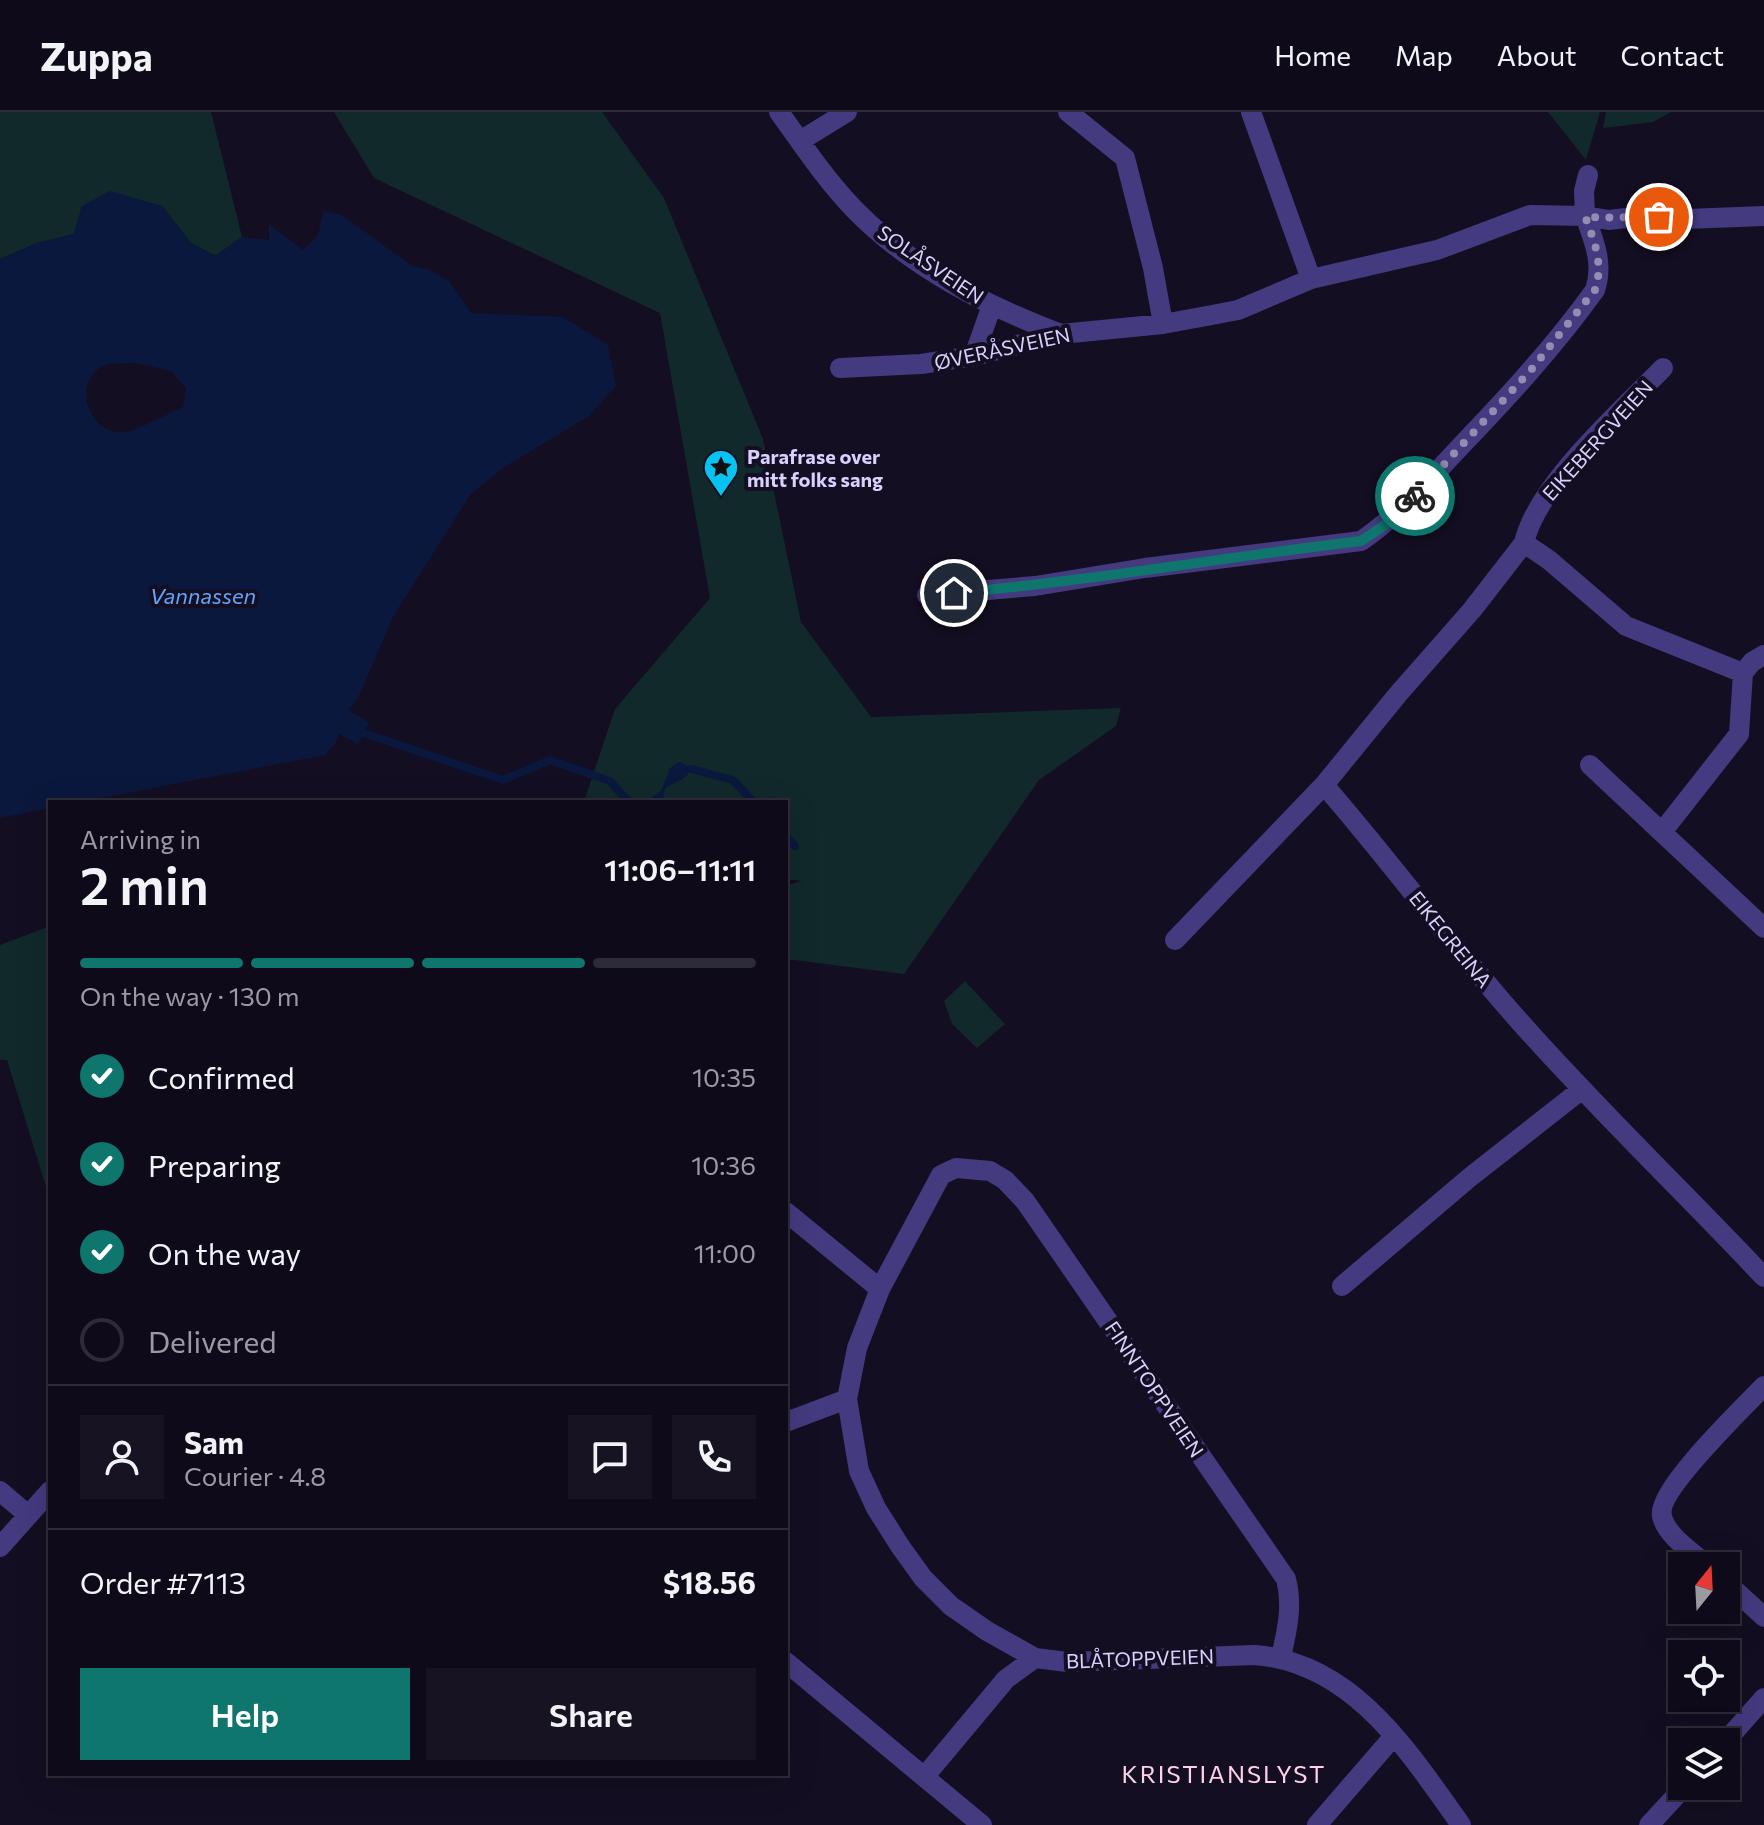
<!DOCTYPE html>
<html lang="en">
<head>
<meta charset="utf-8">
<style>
	body { margin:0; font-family:Commissioner,sans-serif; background:#171322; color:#f1f3f6; height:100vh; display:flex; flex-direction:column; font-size:30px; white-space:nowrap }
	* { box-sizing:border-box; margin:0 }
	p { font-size:26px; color:#9b9aa2 }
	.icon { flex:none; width:44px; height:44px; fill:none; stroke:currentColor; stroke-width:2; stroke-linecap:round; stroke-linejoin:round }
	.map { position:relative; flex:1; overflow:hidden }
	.details { position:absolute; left:48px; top:688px; width:740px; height:976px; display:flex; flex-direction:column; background:#0e0a19; border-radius:0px; box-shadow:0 8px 32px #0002,0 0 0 2px #2e2b38 }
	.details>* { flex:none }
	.needle { width:52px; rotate:18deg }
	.controls { position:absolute; left:1668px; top:1440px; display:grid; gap:16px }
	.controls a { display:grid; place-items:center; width:72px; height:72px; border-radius:0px; background:#0e0a19; box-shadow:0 8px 32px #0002,0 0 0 2px #2e2b38; font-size:40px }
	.pin { position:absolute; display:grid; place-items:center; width:68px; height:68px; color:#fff; margin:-34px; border:4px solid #fff; border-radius:50%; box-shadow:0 2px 8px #0007 }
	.courier { position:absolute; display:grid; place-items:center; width:80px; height:80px; margin:-40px; border:6px solid #0f766e; border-radius:50%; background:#fff; color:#222; box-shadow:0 2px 10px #0007 }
	.summary em { font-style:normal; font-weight:600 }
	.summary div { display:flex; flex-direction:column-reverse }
	.summary { display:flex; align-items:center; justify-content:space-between; height:136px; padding:0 32px }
	h1 { font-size:52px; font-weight:600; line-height:60px }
	.bar { display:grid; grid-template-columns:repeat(4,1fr); gap:12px 8px; align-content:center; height:96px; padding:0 32px }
	.bar i { height:10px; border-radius:6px; background:#2e2b38 }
	.bar .on { background:#0f766e }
	.bar p { grid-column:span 4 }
	.line { display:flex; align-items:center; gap:20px; padding:0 32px; border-top:2px solid #2e2b38 }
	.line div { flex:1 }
	.round { display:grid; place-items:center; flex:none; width:84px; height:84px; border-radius:0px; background:#171322 }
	ol { padding:0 32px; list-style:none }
	li { display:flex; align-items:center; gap:24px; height:88px }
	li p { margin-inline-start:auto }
	li .icon { padding:8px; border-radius:50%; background:#0f766e; color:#fff; stroke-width:4 }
	li:last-child { color:#9b9aa2 }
	li i { width:44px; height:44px; border:4px solid #2e2b38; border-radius:50% }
	.button { display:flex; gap:16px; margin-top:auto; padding:16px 32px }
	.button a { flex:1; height:92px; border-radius:0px; background:#0f766e; color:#fff; font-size:32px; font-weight:600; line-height:92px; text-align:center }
	.button a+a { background:#171322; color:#f1f3f6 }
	header { display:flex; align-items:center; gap:48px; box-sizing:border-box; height:112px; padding:0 40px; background:#0e0a19; border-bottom:2px solid #2e2b38 }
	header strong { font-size:38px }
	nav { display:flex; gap:44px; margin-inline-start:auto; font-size:28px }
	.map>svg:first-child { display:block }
</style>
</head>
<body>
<header>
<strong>Zuppa</strong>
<nav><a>Home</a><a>Map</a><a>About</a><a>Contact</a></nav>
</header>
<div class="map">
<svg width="1764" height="1713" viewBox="0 0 1764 1713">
	<rect width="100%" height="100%" fill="#130e21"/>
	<path fill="#11292b" d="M0,0H211L242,125L216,144L191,131L162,94H82L74,122L37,131L0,147Z
		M334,0H602L664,86L763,327L801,510L871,605L1121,596L1116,614L1039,668L904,862L786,847V774L801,769L786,767V690H584L615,597L710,486L660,201L374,66Z
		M1548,0H1600L1586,48Z
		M1606,0H1671L1653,10L1603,16Z
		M50,814V1088L7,948H0V833Z
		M965,869L1005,912L977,936L952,912L944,889Z"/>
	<path fill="#0b183d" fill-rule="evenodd" d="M110,79L162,94L191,131L215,144L242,125L269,128V112L303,138L318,123L324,99L342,103L412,154L430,158L449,169L471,201L563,205L608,233L616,274L589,304L503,356L470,383L394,503L357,588L348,598L369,610L358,632L339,622L335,632L325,643L81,690H50V696L0,706V147L37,131L74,122L82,94ZM135,251L171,259L186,276L183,295C169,301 137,319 124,320C90,324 70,272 103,254C111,250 126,252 135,251Z
		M678,650H682L691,657C685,670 675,668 665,677L663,690H645L661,679L670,656Z"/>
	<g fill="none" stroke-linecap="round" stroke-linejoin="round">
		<path stroke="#0b183d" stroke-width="8" d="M364,621L503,668L550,648L610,669L627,688L633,690
			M691,657L733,668L754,690
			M786,724L795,734"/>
		<path stroke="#443a7f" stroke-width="20" d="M779,0C803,33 825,67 854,97C910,155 986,194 1061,222
			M1068,0L1125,46L1153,156L1163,212
			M1251,0L1311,167
			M800,29L847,0
			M974,244L992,193
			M840,256L921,252L974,244L1061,222L1163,212L1212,203L1238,198L1311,167L1437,138L1530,103L1585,104L1584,79L1588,63
			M927,483L1035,474L1145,456L1361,429C1399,403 1428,369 1459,336C1507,286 1554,235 1595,178C1604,152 1594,129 1585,104L1609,108L1643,104L1686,107L1764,104
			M1743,561L1752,550L1764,543
			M1590,653L1764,816
			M1324,673C1392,751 1452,834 1521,911C1599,999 1684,1080 1764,1165
			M1662,720L1739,622L1743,561L1626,514L1549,448L1524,431C1537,373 1621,299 1663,256
			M1175,828L1324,673L1399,581L1472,498L1524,431
			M786,1100L880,1177
			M1342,1174L1469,1066L1581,978
			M786,1310L847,1287
			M0,1379L27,1402
			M0,1435L50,1379
			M1708,1454C1694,1441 1666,1424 1662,1404C1656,1379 1744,1295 1764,1274
			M1726,1470L1764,1505
			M1281,1545C1287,1519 1293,1493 1286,1467L1025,1089L1005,1068L990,1059L956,1056L941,1063L880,1177L857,1236L847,1287L859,1359L876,1396L900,1434L923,1466L951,1494L987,1519L1035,1546L1067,1550L1254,1543C1353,1550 1409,1640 1461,1713
			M786,1550L982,1713
			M1725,1630L1764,1586
			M925,1664L1006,1567L1035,1546
			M1317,1713L1394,1624
			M1649,1713L1685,1674"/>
	</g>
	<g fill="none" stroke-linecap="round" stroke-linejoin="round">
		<path stroke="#948cb1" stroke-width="8" stroke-dasharray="0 14.4" d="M1415,384L1531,258L1595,178C1604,152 1594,129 1585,104C1612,108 1632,103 1659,105"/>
		<path stroke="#0f766e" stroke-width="10" d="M954,481C1090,469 1225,445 1361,429L1391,409L1415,384"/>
	</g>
	<defs>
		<g id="sight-pin" transform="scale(1.8)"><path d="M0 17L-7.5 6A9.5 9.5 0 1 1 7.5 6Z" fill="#07c3f2" stroke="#130e21"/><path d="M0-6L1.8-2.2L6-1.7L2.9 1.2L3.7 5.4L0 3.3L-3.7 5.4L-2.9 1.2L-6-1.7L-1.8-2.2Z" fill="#111"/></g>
	</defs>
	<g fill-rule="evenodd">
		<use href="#sight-pin" x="721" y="355"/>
	</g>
	<g text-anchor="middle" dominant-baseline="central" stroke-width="8" stroke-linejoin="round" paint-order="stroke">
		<g font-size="20" fill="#d9d0fe" stroke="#130e21">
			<text transform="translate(931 152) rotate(34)">SOLÅSVEIEN</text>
			<text transform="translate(1002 236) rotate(-12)">ØVERÅSVEIEN</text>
			<text transform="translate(1597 328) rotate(-48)">EIKEBERGVEIEN</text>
			<text transform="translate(1451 827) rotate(51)">EIKEGREINA</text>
			<text transform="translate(1155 1277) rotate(56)">FINNTOPPVEIEN</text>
			<text transform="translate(1140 1546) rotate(-2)">BLÅTOPPVEIEN</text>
		</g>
		<g font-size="20" font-weight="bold" fill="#d9d0fe" stroke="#130e21" text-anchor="start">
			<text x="747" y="344">Parafrase over<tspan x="747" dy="23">mitt folks sang</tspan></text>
		</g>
		<g font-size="22" font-style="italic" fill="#61a4fb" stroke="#130e21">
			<text x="203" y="483">Vannassen</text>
		</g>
		<g font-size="24" letter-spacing="2" fill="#fed1e9" stroke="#130e21">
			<text x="1224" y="1661">KRISTIANSLYST</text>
		</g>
	</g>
</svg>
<div class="controls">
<a><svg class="needle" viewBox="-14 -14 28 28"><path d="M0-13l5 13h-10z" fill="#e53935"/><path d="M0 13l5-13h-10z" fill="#9b9aa2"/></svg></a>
<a><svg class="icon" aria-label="locate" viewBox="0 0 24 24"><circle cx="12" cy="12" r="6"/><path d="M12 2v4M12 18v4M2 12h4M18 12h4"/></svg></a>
<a><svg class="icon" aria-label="layers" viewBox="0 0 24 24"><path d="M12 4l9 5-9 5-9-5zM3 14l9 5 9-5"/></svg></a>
</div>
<div class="pin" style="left:1659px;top:105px;background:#ea580c"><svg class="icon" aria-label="bag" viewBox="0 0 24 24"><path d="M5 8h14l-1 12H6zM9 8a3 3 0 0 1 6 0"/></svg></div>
<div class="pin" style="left:954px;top:481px;background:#1f2937"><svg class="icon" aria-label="home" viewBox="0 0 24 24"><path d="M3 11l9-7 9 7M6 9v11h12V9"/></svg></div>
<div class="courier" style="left:1415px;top:384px"><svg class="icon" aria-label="bike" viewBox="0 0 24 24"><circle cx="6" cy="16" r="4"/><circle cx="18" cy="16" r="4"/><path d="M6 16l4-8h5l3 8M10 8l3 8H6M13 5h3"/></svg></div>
<section class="details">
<div class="summary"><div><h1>2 min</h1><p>Arriving in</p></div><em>11:06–11:11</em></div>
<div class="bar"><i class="on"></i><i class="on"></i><i class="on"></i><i></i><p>On the way · 130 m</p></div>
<ol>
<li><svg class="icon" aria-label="check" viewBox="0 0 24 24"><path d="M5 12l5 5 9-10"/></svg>Confirmed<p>10:35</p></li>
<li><svg class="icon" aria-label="check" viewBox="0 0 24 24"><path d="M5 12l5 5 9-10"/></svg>Preparing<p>10:36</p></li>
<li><svg class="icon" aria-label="check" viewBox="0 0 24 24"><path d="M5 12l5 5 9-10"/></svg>On the way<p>11:00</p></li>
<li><i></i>Delivered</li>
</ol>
<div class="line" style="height:144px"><a class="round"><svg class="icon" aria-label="person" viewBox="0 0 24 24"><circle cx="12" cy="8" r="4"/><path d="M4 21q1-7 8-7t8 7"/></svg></a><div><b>Sam</b><p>Courier · 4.8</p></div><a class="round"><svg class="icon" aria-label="chat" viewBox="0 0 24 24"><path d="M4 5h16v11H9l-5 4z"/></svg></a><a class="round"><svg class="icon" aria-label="phone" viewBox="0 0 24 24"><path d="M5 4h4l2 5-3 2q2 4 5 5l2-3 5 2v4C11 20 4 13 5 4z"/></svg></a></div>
<div class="line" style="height:104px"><div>Order #7113</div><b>$18.56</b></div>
<div class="button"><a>Help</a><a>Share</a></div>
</section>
</div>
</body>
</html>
